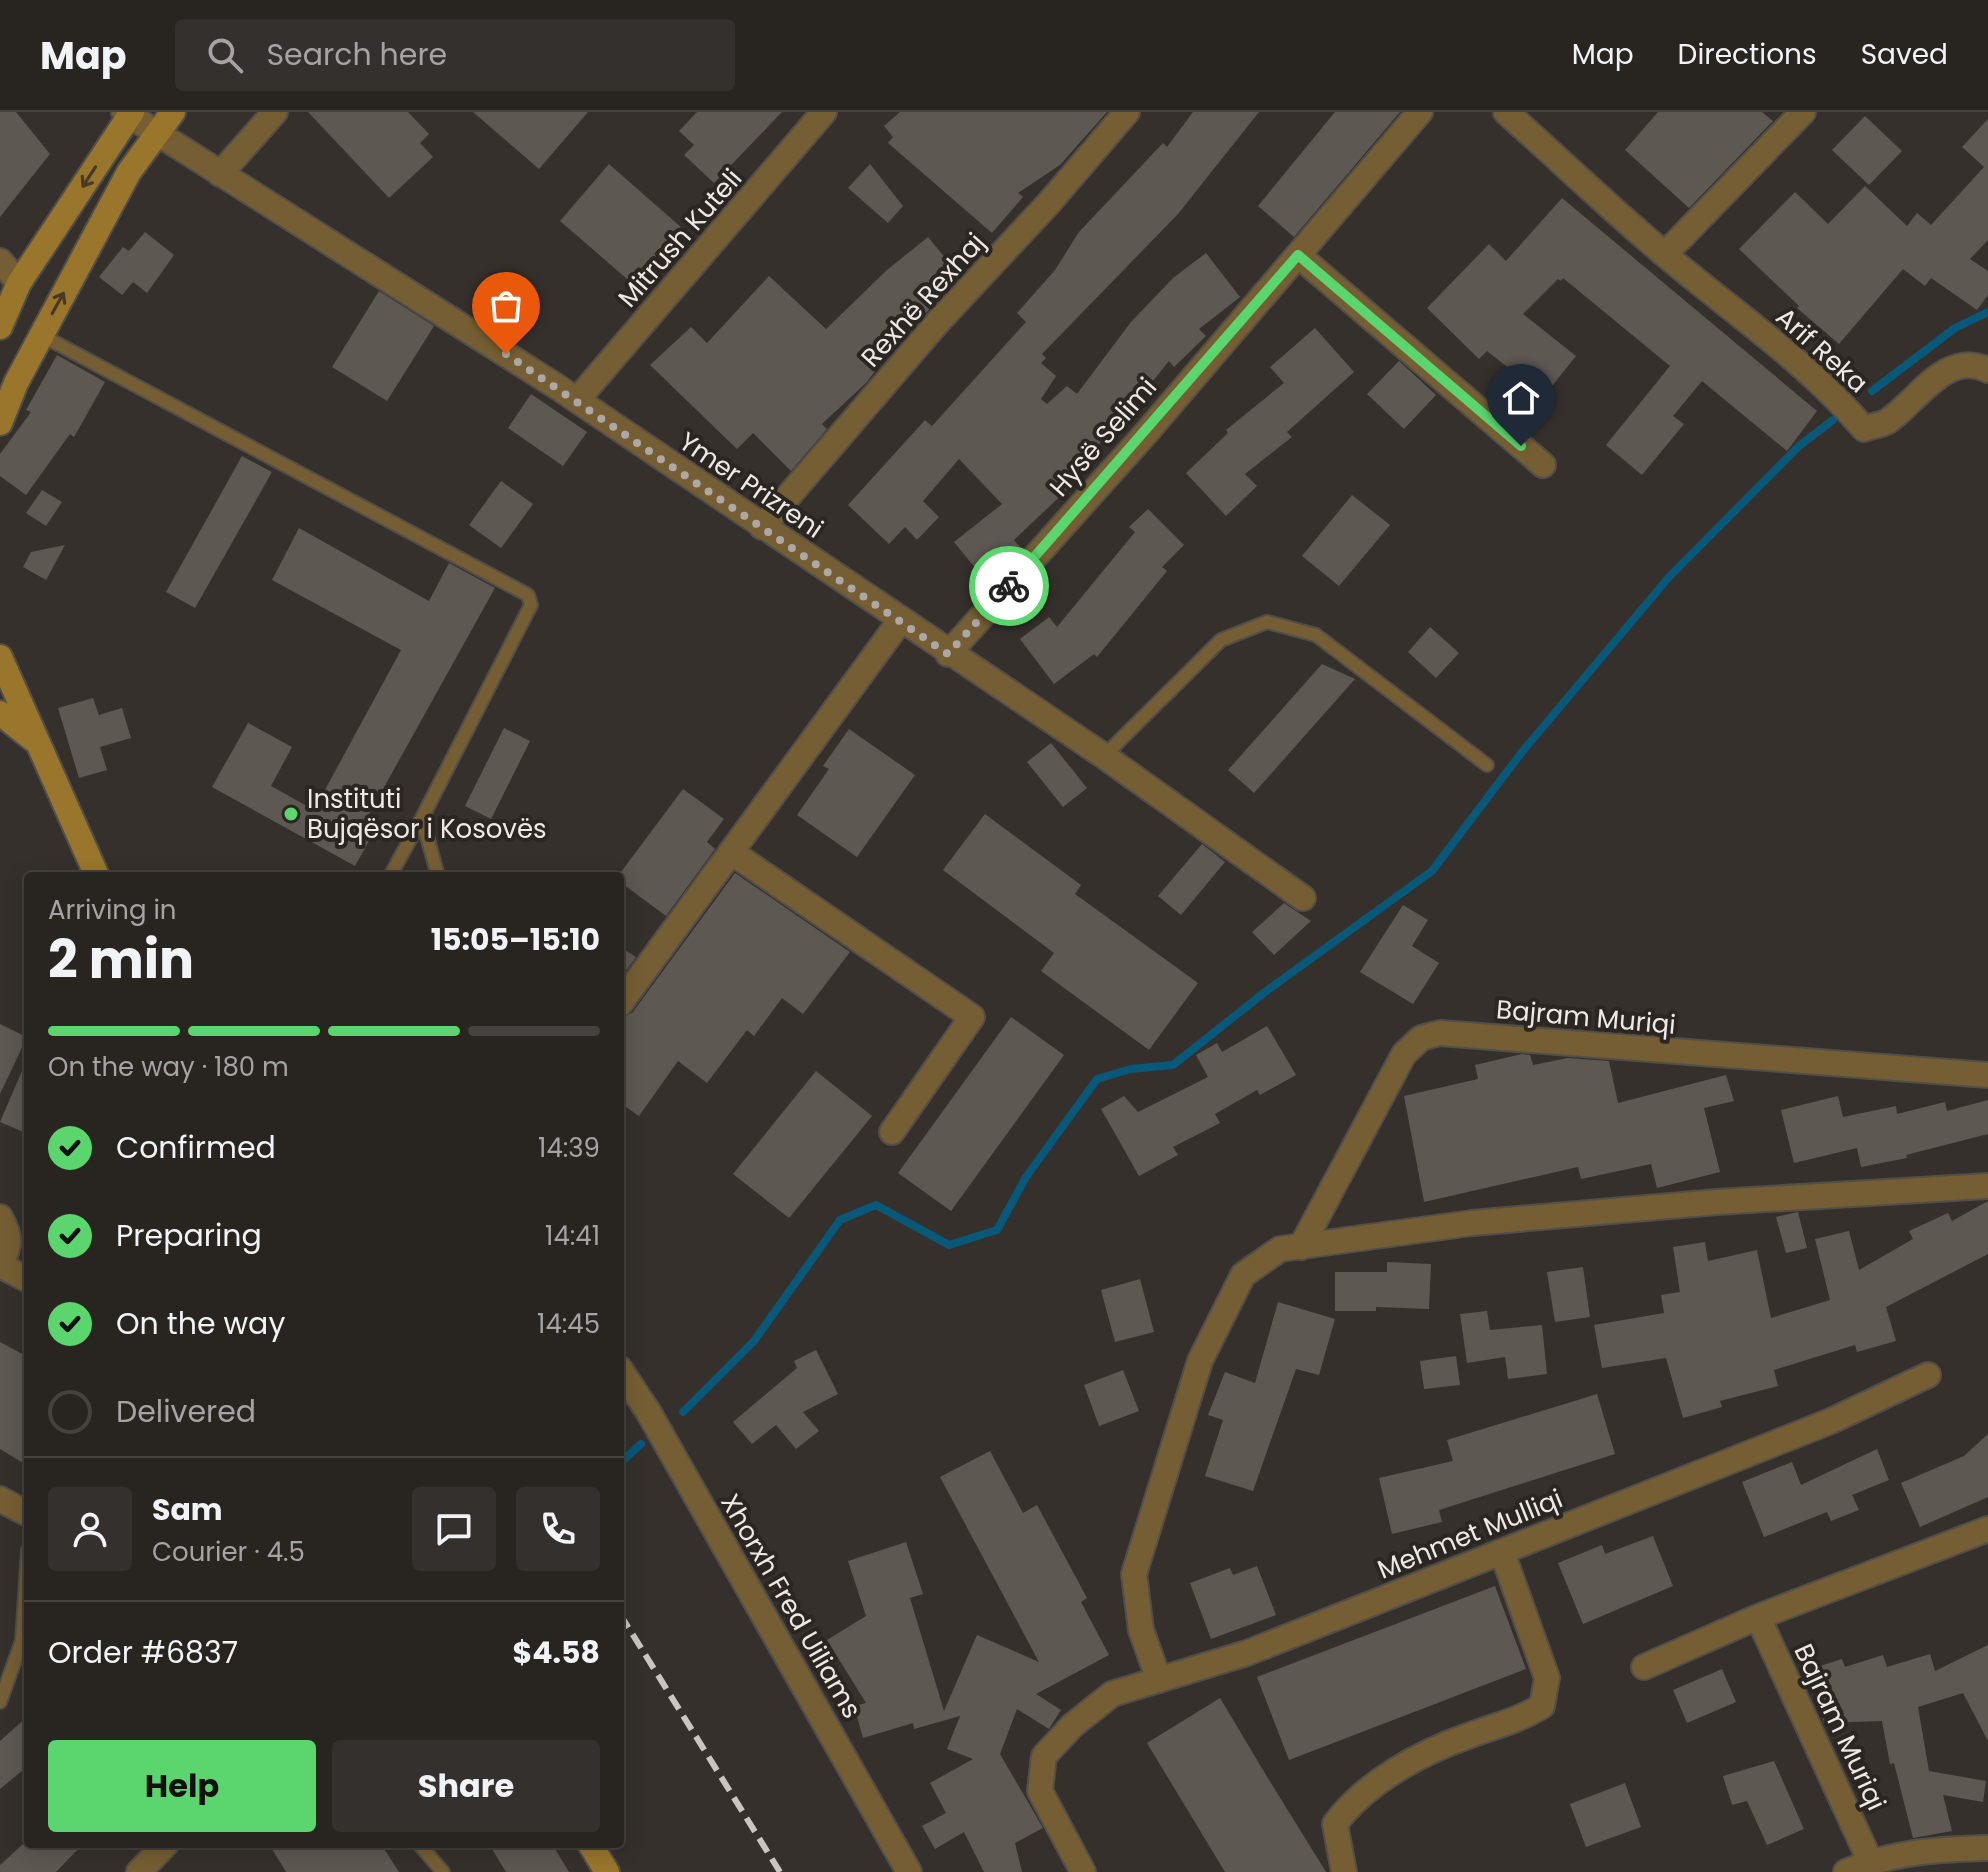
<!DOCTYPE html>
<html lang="en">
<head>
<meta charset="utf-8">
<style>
	body { margin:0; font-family:Poppins,sans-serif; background:#34302d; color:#f1f3f6; height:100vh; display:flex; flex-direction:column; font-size:30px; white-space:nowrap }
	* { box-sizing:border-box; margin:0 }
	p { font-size:26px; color:#a5a4a5 }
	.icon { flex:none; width:44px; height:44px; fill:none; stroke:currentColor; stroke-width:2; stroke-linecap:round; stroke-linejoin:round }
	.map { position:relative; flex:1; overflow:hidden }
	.side { position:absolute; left:24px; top:760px; width:600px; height:976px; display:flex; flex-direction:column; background:#282420; border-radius:8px; box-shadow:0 4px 20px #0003,0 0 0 2px #44413e }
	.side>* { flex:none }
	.pin { position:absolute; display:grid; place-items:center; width:68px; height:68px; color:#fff; margin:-82px -34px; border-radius:50% 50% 50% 0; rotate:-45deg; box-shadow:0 0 8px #0007 }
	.pin .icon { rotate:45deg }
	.courier { position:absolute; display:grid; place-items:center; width:80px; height:80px; margin:-40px; border:6px solid #5bd56e; border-radius:50%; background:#fff; color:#222; box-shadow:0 2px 10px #0007 }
	.headline em { font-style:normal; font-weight:700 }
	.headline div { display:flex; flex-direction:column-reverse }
	.headline { display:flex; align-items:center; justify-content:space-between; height:136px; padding:0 24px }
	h1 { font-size:52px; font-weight:700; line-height:60px }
	.bar { display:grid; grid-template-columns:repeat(4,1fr); gap:12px 8px; align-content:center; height:96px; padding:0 24px }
	.bar i { height:10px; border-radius:6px; background:#44413e }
	.bar .active { background:#5bd56e }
	.bar p { grid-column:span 4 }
	.line { display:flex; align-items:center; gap:20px; padding:0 24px; border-top:2px solid #44413e }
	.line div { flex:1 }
	.round { display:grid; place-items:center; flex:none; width:84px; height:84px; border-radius:8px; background:#34302d }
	ol { padding:0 24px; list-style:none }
	li { display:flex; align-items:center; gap:24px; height:88px }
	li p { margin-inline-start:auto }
	li .icon { padding:8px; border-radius:50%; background:#5bd56e; color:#111; stroke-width:4 }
	li:last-child { color:#a5a4a5 }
	li i { width:44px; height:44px; border:4px solid #44413e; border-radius:50% }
	.primary-button { display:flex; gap:16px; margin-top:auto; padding:16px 24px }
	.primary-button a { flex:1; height:92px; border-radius:8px; background:#5bd56e; color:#111; font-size:32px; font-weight:700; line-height:92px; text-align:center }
	.primary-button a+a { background:#34302d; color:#f1f3f6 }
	header { display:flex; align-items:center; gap:48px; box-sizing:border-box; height:112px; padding:0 40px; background:#282420; border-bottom:2px solid #44413e }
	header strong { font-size:38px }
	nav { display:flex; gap:44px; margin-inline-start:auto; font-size:28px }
	.search { width:560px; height:72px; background:#34302d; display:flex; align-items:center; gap:20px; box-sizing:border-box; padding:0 28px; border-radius:8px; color:#a5a4a5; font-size:30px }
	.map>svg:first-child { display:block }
</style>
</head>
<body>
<header>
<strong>Map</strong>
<div class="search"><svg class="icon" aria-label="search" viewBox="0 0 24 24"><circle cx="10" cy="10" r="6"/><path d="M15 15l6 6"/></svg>Search here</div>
<nav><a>Map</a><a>Directions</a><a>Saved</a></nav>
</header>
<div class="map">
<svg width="1988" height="1760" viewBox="0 0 1988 1760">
	<rect width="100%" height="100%" fill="#35302b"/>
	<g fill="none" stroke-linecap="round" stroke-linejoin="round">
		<path stroke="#085879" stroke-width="8" d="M1872,279L1955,216L1988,200
			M683,1300L754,1229L840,1108L876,1093L949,1133L997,1118L1026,1065L1097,967L1131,957L1173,953L1265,880L1432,759L1522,640L1669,465L1799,334L1833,308
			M620,1351L641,1332"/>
	</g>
	<path fill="#5e5853" d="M0,0H16L50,42L0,105Z
		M308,0H408L429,22L420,31L433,45L389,86Z
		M473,0H588L539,57Z
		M697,0H782L714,71L684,43L694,33L679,19Z
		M900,0H1107L1060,53L1018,81L1023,85L992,121L888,31L893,25L884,14Z
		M1193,0H1259L1178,102L1042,242L1046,246L1041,251L1056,264L1041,287L1047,292L1067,274L1077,282L1131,210L1173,166L1206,141L1240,185L1199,217L1206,224L1174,255L1169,249L1112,320L1062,365L1071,374L1014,428L1022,437L1019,440L985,468L954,430L1002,392L959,347L923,389L939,405L917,428L905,415L889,432L848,393L925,308L932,314L1026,210L1017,201L1055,158L1079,120L1163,31L1167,35Z
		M1335,0H1400L1294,125L1258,94Z
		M1658,0H1762L1773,9L1689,96L1625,38Z
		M1865,4L1902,39L1869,73L1832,38Z
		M1988,7V128L1970,147L1988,159V183L1977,198L1931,166L1925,174L1903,157L1839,232L1797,196L1799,194L1739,137L1795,80L1828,112L1865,74L1907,114L1917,101L1931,113L1984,55L1962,35Z
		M609,52L690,123L641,179L560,109Z
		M870,52L903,94L888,111L848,76Z
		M1562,86L1817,299L1787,339L1702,269L1673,304L1684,312L1642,363L1606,333L1670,254L1563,166L1561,169L1558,167L1523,202L1576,244L1544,284L1487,239L1479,247L1427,196L1489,132L1506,149Z
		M145,120L174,143L147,181L133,170L122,183L99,165L123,135L129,139Z
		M928,125L960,164L889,241L866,271L822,312L827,317L791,359L753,321L737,337L650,253L691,215L707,231L769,164L826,217L887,158Z
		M379,179L434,214L387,289L332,255Z
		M1315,216L1354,260L1287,320L1292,325L1245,362L1257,374L1226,404L1186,361L1228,321L1226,318L1284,271L1270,255Z
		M57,243L105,270L74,325L70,322L26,383L0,364V342L31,300L26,298Z
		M1399,249L1436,283L1404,317L1367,282Z
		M531,282L587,320L563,354L508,316Z
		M242,344L272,360L195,496L166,480Z
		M501,369L533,392L501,436L469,413Z
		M42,378L62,390L46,414L26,401Z
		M1352,383L1390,413L1339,474L1302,444Z
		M1148,397L1184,433L1162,455L1167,459L1097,545L1094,542L1054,572L1020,527L1049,505L1057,515L1135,420L1129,415Z
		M299,416L429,489L449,451L495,476L358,722L369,729L355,754L212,675L248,611L292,635L271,674L314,698L401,538L272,468Z
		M65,433L46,468L23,455L31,440Z
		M1430,515L1459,541L1436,566L1408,540Z
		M1322,552L1355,567L1254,681L1228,658Z
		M93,586L99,603L122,596L131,626L100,635L107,658L79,666L58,596Z
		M504,616L530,629L491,707L465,694Z
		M849,617L915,663L857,745L797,703L829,657L823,654Z
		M1051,631L1087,676L1063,695L1027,650Z
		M683,677L724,707L707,730L715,737L666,804L620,770L618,764Z
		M985,702L1081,773L1075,782L1198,871L1149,938L1041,859L1054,841L943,758Z
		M1202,732L1225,750L1181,803L1158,784Z
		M735,761L850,840L803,902L782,886L754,924L747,918L707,971L678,949L639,1004L620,991V907L632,901Z
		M1284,791L1311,809L1274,843L1252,820Z
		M1403,793L1428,808L1412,834L1439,851L1413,892L1360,860Z
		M620,835L636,845L620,867Z
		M1011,905L1064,943L951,1099L898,1061Z
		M0,912L27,925L0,982Z
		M1267,914L1296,963L1260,983L1257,978L1215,1002L1220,1011L1173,1035L1178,1043L1139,1064L1101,997L1124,984L1138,1000L1208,965L1196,943L1217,931L1222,940Z
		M1522,942L1530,943L1533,953L1568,946L1609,949L1618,991L1726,963L1734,989L1704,996L1720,1060L1657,1076L1651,1052L1581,1067L1578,1055L1424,1090L1404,984L1478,967L1475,953Z
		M28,945V1022L0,1010Z
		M816,959L872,1004L789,1106L733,1062Z
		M1838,984L1843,1005L1896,994L1897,1002L1945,990L1947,999L1988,988V1022L1906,1043L1907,1046L1861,1055L1857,1036L1794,1051L1781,998Z
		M1988,1089V1142L1886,1195L1896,1229L1857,1240L1855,1233L1774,1258L1778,1274L1720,1289L1722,1295L1683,1306L1666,1246L1602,1256L1594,1213L1664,1201L1661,1183L1680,1180L1673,1135L1705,1130L1708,1149L1757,1138L1771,1206L1830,1188L1815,1127L1849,1119L1859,1158L1913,1127L1909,1119L1948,1101L1952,1109Z
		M1798,1100L1807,1136L1786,1141L1776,1105Z
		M1387,1150L1431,1152L1429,1197L1376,1195V1199H1335V1160H1387Z
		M1583,1155L1590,1205L1555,1210L1547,1160Z
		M1140,1167L1154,1220L1115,1230L1101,1178Z
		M1278,1190L1335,1207L1319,1263L1296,1257L1253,1379L1205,1364L1223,1308L1208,1303L1225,1260L1255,1271Z
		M1487,1199L1490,1218L1542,1213L1547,1262L1508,1267L1505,1245L1467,1251L1460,1202Z
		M0,1230L28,1245V1354L0,1337Z
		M816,1238L838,1282L803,1300L819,1319L796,1337L776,1313L752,1332L733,1310L797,1256L794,1249Z
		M1456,1244L1460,1273L1424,1277L1420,1249Z
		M1123,1258L1139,1299L1099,1314L1084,1273Z
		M1597,1282L1615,1342L1439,1398L1442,1410L1392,1422L1379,1366L1453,1349L1447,1328Z
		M1988,1322V1385L1920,1415L1901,1371L1964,1344Z
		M1877,1337L1889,1368L1852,1383L1859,1398L1831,1409L1827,1400L1764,1425L1742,1370L1792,1350L1801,1373Z
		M990,1339L1023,1401L1037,1393L1087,1486L1081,1490L1109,1543L1036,1582L1061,1598L1049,1617L1017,1597L1000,1642L1043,1716L1015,1731L1022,1760H984L964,1720L935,1737L922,1714L946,1701L930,1671L973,1647L947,1637L960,1604L914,1617L913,1611L863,1626L854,1594L866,1591L827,1528L866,1504L848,1449L906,1430L923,1482L910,1486L944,1599L977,1523L1039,1550L940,1365Z
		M1653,1424L1673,1474L1583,1512L1558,1451L1602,1433L1605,1442Z
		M1257,1454L1276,1503L1211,1527L1190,1471L1230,1456L1233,1463Z
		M1495,1474L1526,1557L1289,1648L1257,1565Z
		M1988,1533V1629L1963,1581L1918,1595L1929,1659L1986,1669L1983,1690L1943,1683L1952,1719L1913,1726L1894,1651L1890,1652L1882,1609L1823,1611L1820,1554L1842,1547L1845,1555L1883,1543L1887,1555L1930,1542L1935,1559Z
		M1722,1557L1736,1590L1687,1611L1673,1578Z
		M1220,1586L1266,1663L1326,1760H1225L1147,1631Z
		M28,1604V1654L0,1677V1629Z
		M1774,1649L1804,1717L1767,1733L1747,1689L1732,1693L1723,1664Z
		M1625,1671L1641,1715L1586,1735L1570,1692Z
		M23,1732H83L56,1760H0V1753Z
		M269,1732H381L399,1760H286Z
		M489,1732H552L569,1760H506Z"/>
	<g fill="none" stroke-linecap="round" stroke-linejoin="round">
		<g stroke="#524e49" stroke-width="16">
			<path id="lane" d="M41,223L528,483L531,493L422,706L438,764
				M1104,644L1221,528L1267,510L1316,523L1487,653
				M390,764L422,706
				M0,1590L22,1529L28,1438
				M419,1732L443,1760"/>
		</g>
		<g stroke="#524e49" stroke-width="28">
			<path id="street" d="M124,0L559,276L1104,644L1303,786
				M1506,0C1562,50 1617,103 1675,151C1740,205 1809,252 1864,317C1871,314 1882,313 1888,309C1917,290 1946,237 1988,258
				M220,62L275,0
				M1665,142L1803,0
				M1298,143L1543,353
				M0,149L19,171
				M577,288L824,0
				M762,415L938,210L1049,91L1127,0
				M948,542L1147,320L1420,0
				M731,740L972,905L892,1020
				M620,892L900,509
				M0,1105C11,1124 11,1134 0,1153
				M1301,1135L1404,942L1421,926L1440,921L1988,963
				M0,1153L28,1168
				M620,1257L649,1301L909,1760
				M0,1387L28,1402
				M1758,1505L1988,1417
				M1644,1555L1758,1505L1870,1749
				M1159,1568L1141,1518L1134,1462L1200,1249L1243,1163L1280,1137L1472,1111L1717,1090L1988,1074
				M139,1760L166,1732
				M1083,1760L1040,1679L1044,1644L1073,1613L1112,1582L1247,1541L1831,1309L1928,1263
				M1344,1760L1335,1712C1366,1670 1420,1641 1468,1624C1494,1614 1518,1609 1542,1594L1547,1566L1502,1440
				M1846,1760C1890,1740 1940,1737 1988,1736"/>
		</g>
		<g stroke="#524e49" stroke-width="28">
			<path id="secondary" d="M0,215L19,171L132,0
				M0,311L16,271L129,60L173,0
				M0,545L97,764
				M0,601L34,628
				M590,1732L607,1760"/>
		</g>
		<use href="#lane" stroke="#755e33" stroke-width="12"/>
		<use href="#street" stroke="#755e33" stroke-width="24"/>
		<use href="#secondary" stroke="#9a762d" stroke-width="24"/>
		<path stroke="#c9c5c1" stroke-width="6" stroke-dasharray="16 8" stroke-linecap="butt" d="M620,1502L780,1760"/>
	</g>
	<defs><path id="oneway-shaft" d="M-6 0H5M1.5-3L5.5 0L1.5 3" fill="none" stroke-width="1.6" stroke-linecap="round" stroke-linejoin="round" transform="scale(2)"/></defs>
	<g stroke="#473a24">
		<use href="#oneway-shaft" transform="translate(89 65) rotate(123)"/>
		<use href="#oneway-shaft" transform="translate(58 191) rotate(-61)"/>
	</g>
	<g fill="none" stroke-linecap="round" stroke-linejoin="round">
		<path stroke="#ada8a5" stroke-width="8" stroke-dasharray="0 14.4" d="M506,242L948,542L1009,474"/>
		<path stroke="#5bd56e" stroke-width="10" d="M1009,474L1298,143L1521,334"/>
	</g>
	<circle fill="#5bd56e" stroke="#2b2621" stroke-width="3" cx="291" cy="702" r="8"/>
	<g text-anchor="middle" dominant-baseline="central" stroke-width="8" stroke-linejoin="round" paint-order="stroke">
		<g font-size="26" fill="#ede9e6" stroke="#2b2621">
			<text transform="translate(680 126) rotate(-49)">Mitrush Kuteli</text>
			<text transform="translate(923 188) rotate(-48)">Rexhë Rexhaj</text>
			<text transform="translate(1822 238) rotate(42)">Arif Reka</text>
			<text transform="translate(1103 325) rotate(-49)">Hysë Selimi</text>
			<text transform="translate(751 373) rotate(34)">Ymer Prizreni</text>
			<text transform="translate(1586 905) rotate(5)">Bajram Muriqi</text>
			<text transform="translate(1470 1422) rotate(-22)">Mehmet Mulliqi</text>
			<text transform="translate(791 1494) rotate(60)">Xhorxh Fred Uiliams</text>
			<text transform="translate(1840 1615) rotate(65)">Bajram Muriqi</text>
		</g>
		<g font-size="26" fill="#ede9e6" stroke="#2b2621" text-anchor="start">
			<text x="307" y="687">Instituti<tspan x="307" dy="30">Bujqësor i Kosovës</tspan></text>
		</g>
	</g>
</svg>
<div class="pin" style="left:506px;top:242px;background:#ea580c"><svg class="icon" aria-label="bag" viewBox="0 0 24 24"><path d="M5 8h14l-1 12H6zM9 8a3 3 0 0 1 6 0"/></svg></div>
<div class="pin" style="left:1521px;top:334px;background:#1f2937"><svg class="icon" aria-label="home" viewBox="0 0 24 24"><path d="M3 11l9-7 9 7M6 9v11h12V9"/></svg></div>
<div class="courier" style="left:1009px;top:474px"><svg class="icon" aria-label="bike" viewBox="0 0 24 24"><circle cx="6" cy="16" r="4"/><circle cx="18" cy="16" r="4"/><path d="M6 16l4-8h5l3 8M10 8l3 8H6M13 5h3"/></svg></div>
<section class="side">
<div class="headline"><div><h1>2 min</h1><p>Arriving in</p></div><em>15:05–15:10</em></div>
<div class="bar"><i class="active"></i><i class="active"></i><i class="active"></i><i></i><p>On the way · 180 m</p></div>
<ol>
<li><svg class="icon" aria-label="check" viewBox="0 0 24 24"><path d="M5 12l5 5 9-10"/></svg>Confirmed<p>14:39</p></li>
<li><svg class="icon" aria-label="check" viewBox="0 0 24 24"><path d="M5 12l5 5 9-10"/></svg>Preparing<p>14:41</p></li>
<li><svg class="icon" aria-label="check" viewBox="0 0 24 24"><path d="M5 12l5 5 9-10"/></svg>On the way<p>14:45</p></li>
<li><i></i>Delivered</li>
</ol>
<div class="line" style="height:144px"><a class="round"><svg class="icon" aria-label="person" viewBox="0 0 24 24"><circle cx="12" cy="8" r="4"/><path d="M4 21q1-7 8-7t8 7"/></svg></a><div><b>Sam</b><p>Courier · 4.5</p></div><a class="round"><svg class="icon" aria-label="chat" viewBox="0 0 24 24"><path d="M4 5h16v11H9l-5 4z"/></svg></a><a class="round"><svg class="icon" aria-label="phone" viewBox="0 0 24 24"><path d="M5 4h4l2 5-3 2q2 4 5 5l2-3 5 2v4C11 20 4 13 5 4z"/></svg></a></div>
<div class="line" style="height:104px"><div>Order #6837</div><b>$4.58</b></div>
<div class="primary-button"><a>Help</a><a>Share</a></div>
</section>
</div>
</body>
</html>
